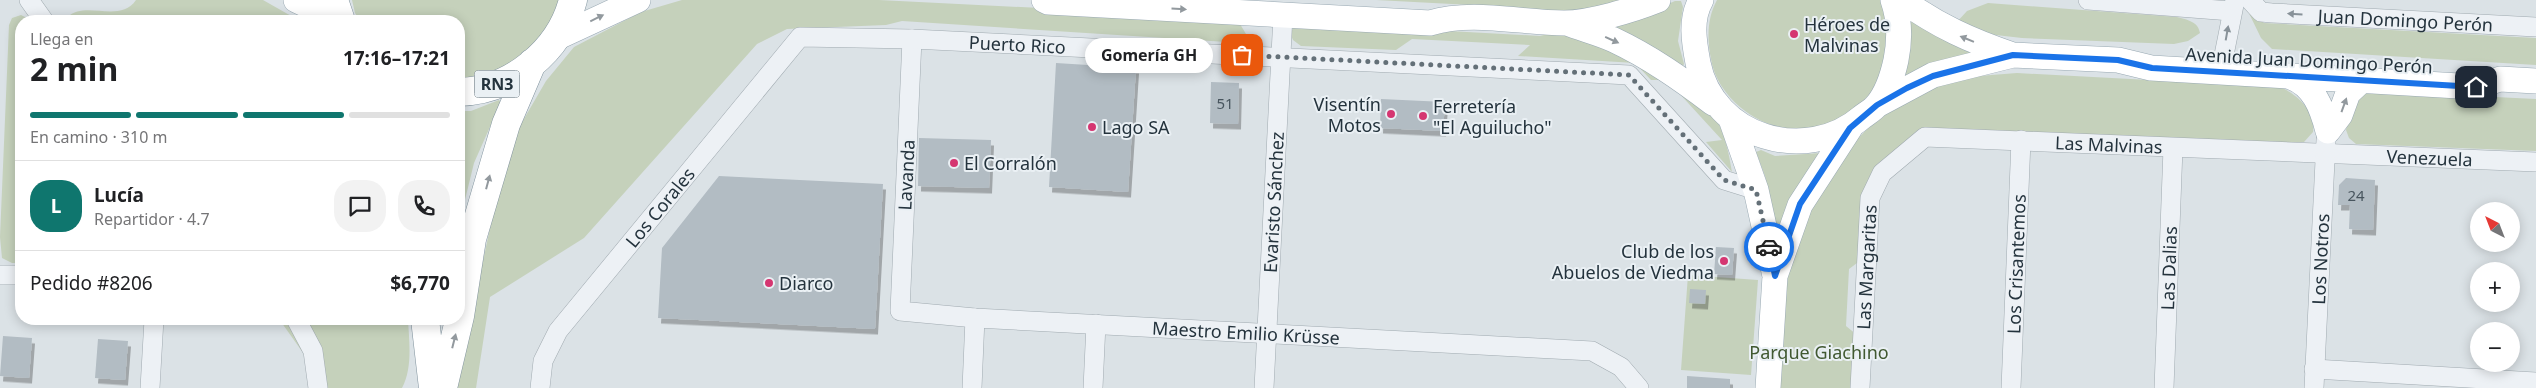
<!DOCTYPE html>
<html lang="es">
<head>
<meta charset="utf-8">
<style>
	body { margin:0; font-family:"Noto Sans",sans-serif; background:#f2f2f2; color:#202124; height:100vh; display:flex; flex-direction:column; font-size:19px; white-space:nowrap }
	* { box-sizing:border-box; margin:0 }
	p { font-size:16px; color:#757577 }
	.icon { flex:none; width:28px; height:28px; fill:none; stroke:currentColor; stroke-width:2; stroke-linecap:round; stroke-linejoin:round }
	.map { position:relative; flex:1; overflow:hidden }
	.side { position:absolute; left:15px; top:15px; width:450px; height:310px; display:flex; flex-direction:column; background:#fff; border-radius:20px; box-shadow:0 2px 12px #0003 }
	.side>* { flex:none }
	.needle { width:32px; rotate:318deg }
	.tools { position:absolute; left:2470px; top:202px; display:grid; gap:10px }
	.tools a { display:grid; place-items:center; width:50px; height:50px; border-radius:50%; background:#fff; box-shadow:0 2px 12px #0003; font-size:25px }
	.pin { position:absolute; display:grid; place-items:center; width:42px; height:42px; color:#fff; margin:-21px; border-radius:10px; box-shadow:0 2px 8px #0006 }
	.courier { position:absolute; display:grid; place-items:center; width:50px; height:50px; margin:-25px; border:4px solid #1a73e8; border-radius:50%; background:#fff; color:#222; box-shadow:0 1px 6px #0007 }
	.bubble { position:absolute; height:35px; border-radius:18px; background:#fff; box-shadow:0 2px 12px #0003; font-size:16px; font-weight:700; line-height:35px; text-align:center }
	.head em { font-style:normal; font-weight:700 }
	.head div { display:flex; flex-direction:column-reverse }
	.head { display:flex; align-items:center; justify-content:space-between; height:85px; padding:0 15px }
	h1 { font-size:32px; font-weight:700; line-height:38px }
	.bar { display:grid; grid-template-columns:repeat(4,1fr); gap:8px 5px; align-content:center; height:60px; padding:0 15px }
	.bar i { height:6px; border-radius:4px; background:#e0e0e0 }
	.bar .on { background:#0f766e }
	.bar p { grid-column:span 4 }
	.line { display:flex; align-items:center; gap:12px; padding:0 15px; border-top:1px solid #e0e0e0 }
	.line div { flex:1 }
	.round { display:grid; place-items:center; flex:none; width:52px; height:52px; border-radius:20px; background:#f2f2f2 }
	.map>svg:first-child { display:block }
</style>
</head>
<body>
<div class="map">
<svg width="2536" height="388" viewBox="0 0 2536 388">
	<defs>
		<filter id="shadow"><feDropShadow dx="3" dy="5.5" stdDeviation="0" flood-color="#0004"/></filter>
	</defs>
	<rect width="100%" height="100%" fill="#dbe2e6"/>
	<path fill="#c5d1bb" d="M136,0H263L300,21H69L68,17C85,0 120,24 136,0Z
		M352,0H559C547,44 505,78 459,78V21H360L355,13Z
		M682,0H879L1219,17L1240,24L1246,34L1242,43L902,21L886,25L787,29L757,44L584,238L490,297L476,388H456L507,148L546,81L574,47L641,12Z
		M1376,0H1634L1567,14L1490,6Z
		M1717,0H1881C1920,89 1814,169 1740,107C1725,94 1714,78 1711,59C1707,39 1707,18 1717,0Z
		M1675,1H1681L1683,7L1678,41L1684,64L1681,69L1601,23L1654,10Z
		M1988,3L2177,17C2187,20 2198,21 2200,33L2188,41L2174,44L2022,38L1987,34L1956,23L1967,11Z
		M2244,3L2264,23L2536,38V65L2272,49L2261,38Z
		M21,15L33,21H21V263H12L2,258L0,237L9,25L12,18Z
		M1905,17L1974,52L1904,76Z
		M1303,23L1540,36C1545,35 1550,32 1555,31C1585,27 1683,84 1705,105C1723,122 1728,148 1732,172L1706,142L1722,140L1667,80H1651L1635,63L1518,56L1530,45L1412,39L1396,50L1301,46L1293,40L1290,33L1294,27Z
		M2017,73L2281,87C2298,96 2316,111 2313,132L2304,142L2288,143L1930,129L1881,164L1861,260L1849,269L1846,326L1857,335L1854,388H1779L1788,272L1809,212L1846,151L1870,126L1890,110L1935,86L1979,76Z
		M2371,91L2536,99V151L2356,144L2349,138L2346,130L2351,106L2357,97Z
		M499,100L501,102L474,163L459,224V111H471Z
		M1761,150L1775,156L1821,153L1778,233L1765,176L1756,152Z
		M1688,275L1758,280L1751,375L1681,370Z
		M279,319H408C409,341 413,367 402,388H328Z"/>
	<path fill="#b2bcc3" filter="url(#shadow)" d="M1056,63L1136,68L1128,192L1049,187Z
		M1211,82L1239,83L1238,124L1210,123Z
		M1381,99L1445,102L1443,131L1380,128Z
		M919,138L991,140L989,188L918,186Z
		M719,176L883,184L875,329L658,318L662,248Z
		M2346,178L2375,180L2373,230L2349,229L2350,205H2338L2339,185Z
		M1716,247L1734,248L1732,275L1714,274Z
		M1690,289L1706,290L1705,304L1689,303Z
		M3,336L32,338L29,378L0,376Z
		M98,339L128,341L125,380L95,378Z
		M1687,376L1730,379V388H1687Z"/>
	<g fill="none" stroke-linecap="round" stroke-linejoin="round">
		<g stroke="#a0aab0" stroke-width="20">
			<g id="minor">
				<path d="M29,0L44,21"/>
				<path d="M2088,0L2231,11"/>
				<path id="s1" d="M2250,0L2261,12L2272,13L2536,27"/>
				<path id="s2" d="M912,39L900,311L975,318L1592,351L1621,367L1639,388"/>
				<path d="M2224,55L2235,0"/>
				<path d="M0,275H21"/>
				<path d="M296,319L313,351L318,388"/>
				<path d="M2314,369L2536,382"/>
				<path d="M150,388L154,319"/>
				<path id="s3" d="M540,388L543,361L558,331L800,37L912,39L1629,75L1724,180L1756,190"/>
				<path d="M972,388L975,318"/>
				<path d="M1093,388L1096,324"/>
				<path id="s4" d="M1264,388L1283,15"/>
				<path id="s5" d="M1860,388L1870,198L1882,173L1925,137L2536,162"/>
				<path id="s6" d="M2011,388L2021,140"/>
				<path id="s7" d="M2164,388L2173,148"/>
				<path id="s8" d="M2314,388L2326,140"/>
			</g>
		</g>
		<g stroke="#99a9b3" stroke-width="26">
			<path id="major" d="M296,0L340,21
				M1044,0L1048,2L1430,23C1472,10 1521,23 1564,23C1590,23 1633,10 1658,0
				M1701,0C1690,19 1694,42 1698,63C1713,138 1806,165 1862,117C1867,113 1873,110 1877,105C1887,93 1893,74 1896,60C1900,40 1900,20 1893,0
				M1902,0C1938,26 1971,41 2013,55
				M1567,23C1582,29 1599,33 1614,40C1650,57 1681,79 1713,103
				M556,38L638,0
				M2288,76C2314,84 2322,108 2328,131
				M1877,105L1933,75L2013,55L2118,60L2151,68L2476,87L2500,79L2536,81
				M1731,119L1756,190L1775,276L1768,388
				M2328,131L2340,115L2348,93L2362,80
				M1775,276L1800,205L1850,128"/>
		</g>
		<g stroke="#81939e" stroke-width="29">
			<path id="highway" d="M334,0L341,21
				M459,92C511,91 560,51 573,0
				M425,319L433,388
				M443,388L460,316L472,239L506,124L532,63"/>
		</g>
		<use href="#minor" stroke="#edf1f5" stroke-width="19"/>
		<use href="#major" stroke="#fff" stroke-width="25"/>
		<use href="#highway" stroke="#fff" stroke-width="28"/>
	</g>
	<defs><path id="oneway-solid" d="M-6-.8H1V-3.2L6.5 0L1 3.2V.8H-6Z" transform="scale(1.25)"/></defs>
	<g fill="#92999e">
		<use href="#oneway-solid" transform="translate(1179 9) rotate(3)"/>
		<use href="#oneway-solid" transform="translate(597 18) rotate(-26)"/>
		<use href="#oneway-solid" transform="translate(1967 39) rotate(-158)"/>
		<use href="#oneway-solid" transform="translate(1612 40) rotate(24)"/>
		<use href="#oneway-solid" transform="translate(2344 105) rotate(-70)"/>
		<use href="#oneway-solid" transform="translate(488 182) rotate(-75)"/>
		<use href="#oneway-solid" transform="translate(454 341) rotate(-76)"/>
	</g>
	<g fill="#889299">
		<use href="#oneway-solid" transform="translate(2295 14) rotate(-177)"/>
		<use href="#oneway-solid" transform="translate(2227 33) rotate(-80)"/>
	</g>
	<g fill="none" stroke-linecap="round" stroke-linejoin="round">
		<path stroke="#647078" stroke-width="5" stroke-dasharray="0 9" d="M1242,55L1629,75L1724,180L1756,190L1769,247"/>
		<path stroke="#1a73e8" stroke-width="6" d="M1769,247L1775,276L1800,204L1850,128L1877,105L1907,88L1933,76L2013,55L2118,60L2152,68L2476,87"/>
	</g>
	<g fill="#d53671" stroke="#eaf0f4" stroke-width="2">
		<circle cx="1794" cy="34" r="5"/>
		<circle cx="1391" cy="114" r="5"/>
		<circle cx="1423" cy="116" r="5"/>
		<circle cx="1092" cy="127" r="5"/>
		<circle cx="954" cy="163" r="5"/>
		<circle cx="1724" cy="261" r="5"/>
		<circle cx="769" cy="283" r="5"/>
	</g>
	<g text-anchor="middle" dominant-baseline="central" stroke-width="4" stroke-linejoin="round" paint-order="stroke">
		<g font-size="15" fill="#48555e">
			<text x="1225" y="103">51</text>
			<text x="2356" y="195">24</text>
		</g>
		<rect fill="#eaf0f4" stroke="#5f6c74" stroke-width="1" x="474.5" y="70.5" width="45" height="27" rx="4"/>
		<g font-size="16" font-weight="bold" fill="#24333d">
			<text x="497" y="84">RN3</text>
		</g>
		<g font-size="18" fill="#24333d" stroke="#eaf0f4">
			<text stroke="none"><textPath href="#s1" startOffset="161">Juan Domingo Perón</textPath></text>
			<text stroke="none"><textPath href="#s3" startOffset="659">Puerto Rico</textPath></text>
			<text transform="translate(2309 60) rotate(3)">Avenida Juan Domingo Perón</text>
			<text stroke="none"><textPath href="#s5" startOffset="458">Las Malvinas</textPath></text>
			<text stroke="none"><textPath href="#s5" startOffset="779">Venezuela</textPath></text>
			<text transform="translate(906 175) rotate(-87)">Lavanda</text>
			<text stroke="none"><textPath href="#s4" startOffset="186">Evaristo Sánchez</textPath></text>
			<text stroke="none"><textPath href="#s3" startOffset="221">Los Corales</textPath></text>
			<text stroke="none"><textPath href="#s8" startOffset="129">Los Notros</textPath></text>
			<text stroke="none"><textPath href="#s6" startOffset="124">Los Crisantemos</textPath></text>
			<text stroke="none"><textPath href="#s5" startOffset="121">Las Margaritas</textPath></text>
			<text stroke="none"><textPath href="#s7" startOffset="120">Las Dalias</textPath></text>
			<text stroke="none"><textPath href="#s2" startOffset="619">Maestro Emilio Krüsse</textPath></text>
		</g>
		<g font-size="18" fill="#24333d" stroke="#eaf0f4" text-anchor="start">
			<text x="1804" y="24">Héroes de<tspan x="1804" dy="21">Malvinas</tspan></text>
			<text x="1381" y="104" text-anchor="end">Visentín<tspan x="1381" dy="21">Motos</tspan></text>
			<text x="1433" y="106">Ferretería<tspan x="1433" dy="21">"El Aguilucho"</tspan></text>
			<text x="1102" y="127">Lago SA</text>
			<text x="964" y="163">El Corralón</text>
			<text x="1714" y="251" text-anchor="end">Club de los<tspan x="1714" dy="21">Abuelos de Viedma</tspan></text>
			<text x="779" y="283">Diarco</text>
		</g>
		<g font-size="18" fill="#415931" stroke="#eaf0f4">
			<text x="1819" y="352">Parque Giachino</text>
		</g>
	</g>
</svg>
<div class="tools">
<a><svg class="needle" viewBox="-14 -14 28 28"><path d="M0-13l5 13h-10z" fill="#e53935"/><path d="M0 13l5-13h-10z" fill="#757577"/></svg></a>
<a>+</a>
<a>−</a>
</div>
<div class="pin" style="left:1242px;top:55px;background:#ea580c"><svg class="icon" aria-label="bag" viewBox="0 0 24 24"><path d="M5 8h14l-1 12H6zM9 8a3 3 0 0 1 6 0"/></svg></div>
<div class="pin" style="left:2476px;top:87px;background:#1f2937"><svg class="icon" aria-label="home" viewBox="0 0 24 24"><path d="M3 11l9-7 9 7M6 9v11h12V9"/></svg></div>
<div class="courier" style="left:1769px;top:247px"><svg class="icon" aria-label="car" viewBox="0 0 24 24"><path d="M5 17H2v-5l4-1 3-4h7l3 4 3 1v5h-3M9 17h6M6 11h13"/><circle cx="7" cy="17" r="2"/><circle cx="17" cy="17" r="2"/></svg></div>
<div class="bubble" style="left:1085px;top:38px;width:128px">Gomería GH</div>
<section class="side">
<div class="head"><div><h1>2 min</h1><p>Llega en</p></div><em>17:16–17:21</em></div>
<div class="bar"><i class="on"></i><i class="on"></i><i class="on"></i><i></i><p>En camino · 310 m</p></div>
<div class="line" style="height:90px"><b class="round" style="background:#0f766e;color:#fff">L</b><div><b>Lucía</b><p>Repartidor · 4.7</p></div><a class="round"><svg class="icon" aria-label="chat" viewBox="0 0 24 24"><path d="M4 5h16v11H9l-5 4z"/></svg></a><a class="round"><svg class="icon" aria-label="phone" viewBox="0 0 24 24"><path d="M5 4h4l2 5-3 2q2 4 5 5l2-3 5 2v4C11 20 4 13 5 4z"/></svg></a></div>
<div class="line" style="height:65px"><div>Pedido #8206</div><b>$6,770</b></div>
</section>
</div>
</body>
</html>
